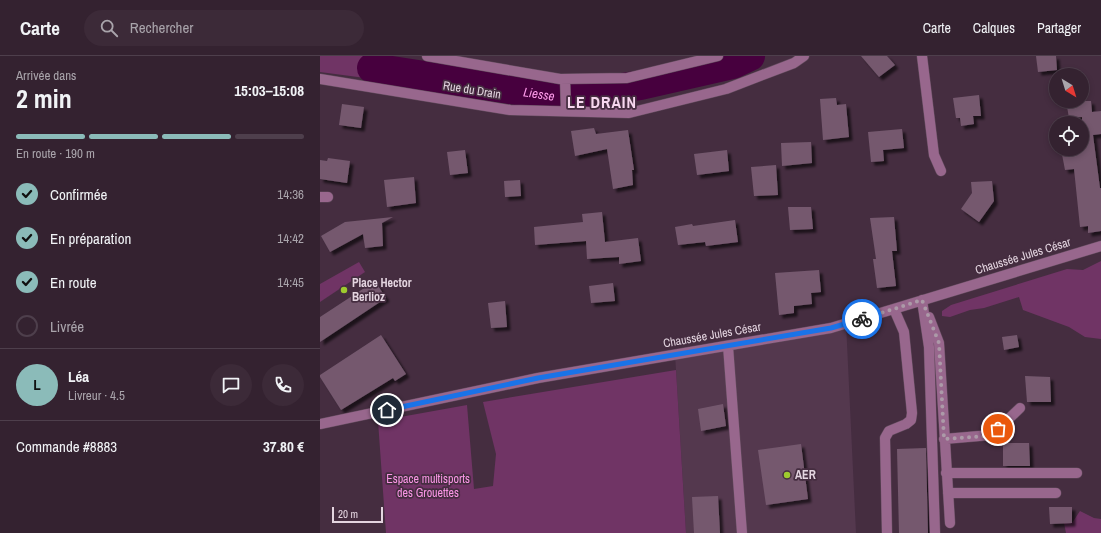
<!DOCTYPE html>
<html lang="fr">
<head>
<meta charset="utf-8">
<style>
	body { margin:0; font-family:"Archivo Narrow",sans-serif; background:#3c2a38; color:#f1f3f6; height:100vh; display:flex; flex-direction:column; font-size:15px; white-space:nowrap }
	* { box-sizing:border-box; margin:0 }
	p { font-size:13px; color:#a9a4ab }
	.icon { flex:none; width:22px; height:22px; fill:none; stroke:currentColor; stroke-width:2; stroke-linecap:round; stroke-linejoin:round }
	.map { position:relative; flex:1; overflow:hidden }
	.panel { display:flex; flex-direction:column; background:#342230; width:320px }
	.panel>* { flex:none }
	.needle { width:26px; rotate:142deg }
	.controls { position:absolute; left:729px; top:12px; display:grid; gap:8px }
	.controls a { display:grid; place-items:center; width:40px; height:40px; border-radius:50%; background:#342230; box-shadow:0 2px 6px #0003,0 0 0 1px #4e3f4c; font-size:20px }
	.scale { position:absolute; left:12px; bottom:10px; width:51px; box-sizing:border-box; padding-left:4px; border:2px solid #e4d5e0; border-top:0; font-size:11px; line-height:14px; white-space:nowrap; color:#e4d5e0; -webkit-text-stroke:3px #452d40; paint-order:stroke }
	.pin { position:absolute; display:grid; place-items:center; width:34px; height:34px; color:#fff; margin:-17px; border:2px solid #fff; border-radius:50%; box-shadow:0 1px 4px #0007 }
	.courier { position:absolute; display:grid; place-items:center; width:40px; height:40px; margin:-20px; border:3px solid #1a73e8; border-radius:50%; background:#fff; color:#222; box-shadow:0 1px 5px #0007 }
	.headline em { font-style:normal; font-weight:700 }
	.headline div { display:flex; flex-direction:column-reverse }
	.headline { display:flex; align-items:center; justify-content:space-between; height:68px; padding:0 16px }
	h1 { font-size:26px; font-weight:700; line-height:30px }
	.bar { display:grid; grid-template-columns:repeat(4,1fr); gap:6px 4px; align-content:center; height:48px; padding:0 16px }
	.bar i { height:5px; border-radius:3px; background:#4e3f4c }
	.bar .current { background:#8bbbb9 }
	.bar p { grid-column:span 4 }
	.line { display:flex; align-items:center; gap:10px; padding:0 16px; border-top:1px solid #4e3f4c }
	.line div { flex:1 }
	.round { display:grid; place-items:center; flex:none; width:42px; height:42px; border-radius:21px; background:#3c2a38 }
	ol { padding:0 16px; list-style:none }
	li { display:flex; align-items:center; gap:12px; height:44px }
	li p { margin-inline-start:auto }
	li .icon { padding:4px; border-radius:50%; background:#8bbbb9; color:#111; stroke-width:4 }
	li:last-child { color:#a9a4ab }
	li i { width:22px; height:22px; border:2px solid #4e3f4c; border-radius:50% }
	header { display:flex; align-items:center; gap:24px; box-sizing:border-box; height:56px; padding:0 20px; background:#342230; border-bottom:1px solid #4e3f4c }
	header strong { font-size:19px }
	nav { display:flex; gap:22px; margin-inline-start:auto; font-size:14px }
	.search { width:280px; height:36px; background:#3c2a38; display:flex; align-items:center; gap:10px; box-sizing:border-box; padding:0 14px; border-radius:22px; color:#a9a4ab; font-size:15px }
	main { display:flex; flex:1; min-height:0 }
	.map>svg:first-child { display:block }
</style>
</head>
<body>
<header>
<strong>Carte</strong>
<div class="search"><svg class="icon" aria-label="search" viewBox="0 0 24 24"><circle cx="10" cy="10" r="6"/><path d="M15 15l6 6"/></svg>Rechercher</div>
<nav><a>Carte</a><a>Calques</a><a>Partager</a></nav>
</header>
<main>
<section class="panel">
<div class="headline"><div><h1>2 min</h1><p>Arrivée dans</p></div><em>15:03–15:08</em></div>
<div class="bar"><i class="current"></i><i class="current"></i><i class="current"></i><i></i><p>En route · 190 m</p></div>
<ol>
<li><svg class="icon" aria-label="check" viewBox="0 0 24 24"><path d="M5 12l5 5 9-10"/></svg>Confirmée<p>14:36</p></li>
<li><svg class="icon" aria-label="check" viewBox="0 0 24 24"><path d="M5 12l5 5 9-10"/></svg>En préparation<p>14:42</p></li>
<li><svg class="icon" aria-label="check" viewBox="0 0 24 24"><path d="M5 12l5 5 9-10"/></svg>En route<p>14:45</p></li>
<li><i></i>Livrée</li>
</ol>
<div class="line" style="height:72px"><b class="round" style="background:#8bbbb9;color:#111">L</b><div><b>Léa</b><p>Livreur · 4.5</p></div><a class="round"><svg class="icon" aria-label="chat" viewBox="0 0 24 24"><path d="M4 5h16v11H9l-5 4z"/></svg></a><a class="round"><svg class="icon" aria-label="phone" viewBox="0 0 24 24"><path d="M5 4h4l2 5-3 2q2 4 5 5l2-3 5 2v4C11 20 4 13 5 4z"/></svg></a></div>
<div class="line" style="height:52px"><div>Commande #8883</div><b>37.80 €</b></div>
</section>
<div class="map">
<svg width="781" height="477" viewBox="0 0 781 477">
	<defs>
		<filter id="shadow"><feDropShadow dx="3.5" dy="3.5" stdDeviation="1" flood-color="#0009"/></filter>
	</defs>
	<rect width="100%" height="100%" fill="#452d40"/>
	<path fill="#54384e" d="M526,267L536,477H366L355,298Z"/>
	<path fill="#703465" d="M0,0H58L53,23L0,16Z
		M781,205V283L765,281L749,271L703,254L699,241L664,252L650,254L630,261L622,260V255L631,249L747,213L763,214Z
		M39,206L45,216L0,246V228Z
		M356,314L366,477H66L58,365L147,349L154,433L173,430L176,398L163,346Z
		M760,455L774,462L781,463V477H746L744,467H752Z"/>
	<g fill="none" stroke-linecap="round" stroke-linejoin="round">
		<path stroke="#47003e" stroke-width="30" id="s1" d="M52,12L241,41L321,29L413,8L430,0"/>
	</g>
	<path fill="#74596e" filter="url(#shadow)" d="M541,0H567L575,9L559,21Z
		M716,0H736L737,14L718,16Z
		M659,39L661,60H653L654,68L641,70L640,62H636L633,42Z
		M516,42L517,49L526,48L529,81L503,84L500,43Z
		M746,45H771L772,56L781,55V78L773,79L780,132H781V175L768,177V170L760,171L754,113L745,114L741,93H762V61L749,62Z
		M22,48L44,51L41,72L19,69Z
		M274,72L276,78L308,74L314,114H312L313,129L293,133L287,93L255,100L251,75Z
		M582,73L584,92L563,94L564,105L551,106L548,76Z
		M491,86L492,107L462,110L461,87Z
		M145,94L148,117L130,119L127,96Z
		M407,94L409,115L377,119L374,98Z
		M8,102L30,105L27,127L0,123V104L7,105Z
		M456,109L458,139L434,140L431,111Z
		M94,121L96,147L67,151L64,124Z
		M200,124L201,140L185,141L184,125Z
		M672,125L674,145L659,166L641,153L652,137L651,126Z
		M468,151H491L493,173L470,174Z
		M282,156L285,186L318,182L321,205L299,208V201L267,203L266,185L215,189L214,171L263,166L262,158Z
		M73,161L62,167L63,190L45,192L43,178L10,196L1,180L25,166Z
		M574,161L577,195H572L576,230L557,232L553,203H556L550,162Z
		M415,164L418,186L386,190L385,186L358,189L355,171L372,168L373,170Z
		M499,214L501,236L491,237L492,248L474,250V257L459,259L455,217Z
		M55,225L66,242L0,286V261Z
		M293,227L295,245L271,247L269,230Z
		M185,245L187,271L171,272L168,247Z
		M61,279L86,318L75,325L73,322L21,354L0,321V319Z
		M697,279L699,291L684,294L682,281Z
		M705,320L730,321L731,346H707Z
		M403,348L406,370L381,375L378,353Z
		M683,387H709L710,410H683Z
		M481,388L488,443L446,449L438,394Z
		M606,392L608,477H579L577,393Z
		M398,440L400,477H374L372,441Z
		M729,451H752V467L730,468Z"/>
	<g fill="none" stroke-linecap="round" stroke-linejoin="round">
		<g stroke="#624b5d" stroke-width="11">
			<path id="minor" d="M107,0L240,23L307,22L398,0
				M602,0L614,99L621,115
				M0,23L190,54L309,57L406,33L474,7L484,0
				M245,23L246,55
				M0,141H8
				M602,244L609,291L615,477
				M609,261L619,287L630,467
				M408,290L422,477
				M0,368L218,322L511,272L781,190
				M624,383L671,379L678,373L700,352
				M626,417H757
				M628,437H736
				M567,477L565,382L569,375L586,368L591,364L592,357L584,276L574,253"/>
		</g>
		<use href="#minor" stroke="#98678d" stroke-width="10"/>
	</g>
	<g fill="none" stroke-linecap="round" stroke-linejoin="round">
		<path stroke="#ac9aa8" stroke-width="4" stroke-dasharray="0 7.2" d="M542,263L602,244L619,287L624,383L667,380L678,373"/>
		<path stroke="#1a73e8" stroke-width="5" d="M67,354L218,322L511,272L542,263"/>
	</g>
	<g fill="#9eca2e" stroke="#452d40" stroke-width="1.5">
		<circle cx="24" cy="234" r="4"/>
		<circle cx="467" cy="419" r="4"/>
	</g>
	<g text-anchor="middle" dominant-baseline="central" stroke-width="3.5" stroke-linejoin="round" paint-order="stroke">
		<g font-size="12" fill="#e4d5e0" stroke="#452d40">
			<text transform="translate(152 34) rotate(9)">Rue du Drain</text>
			<text transform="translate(703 200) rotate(-17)">Chaussée Jules César</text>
			<text transform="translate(392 279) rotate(-10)">Chaussée Jules César</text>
		</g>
		<g font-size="12" font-weight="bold" fill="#e4d5e0" stroke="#452d40" text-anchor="start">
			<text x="32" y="227">Place Hector<tspan x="32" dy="14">Berlioz</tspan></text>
			<text x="475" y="419">AER</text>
		</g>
		<g font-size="12" fill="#fa96e6" stroke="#452d40">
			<text x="108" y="423">Espace multisports<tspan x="108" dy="14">des Grouettes</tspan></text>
		</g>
		<g font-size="13" font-style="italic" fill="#fe9aea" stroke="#452d40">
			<text stroke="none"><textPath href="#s1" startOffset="169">Liesse</textPath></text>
		</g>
		<g font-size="16" font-weight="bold" letter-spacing="1" fill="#f7d7ef" stroke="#452d40">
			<text x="282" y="46">LE DRAIN</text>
		</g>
	</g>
</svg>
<div class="controls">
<a><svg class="needle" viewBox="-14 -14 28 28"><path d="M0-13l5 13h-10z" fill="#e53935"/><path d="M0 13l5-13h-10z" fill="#a9a4ab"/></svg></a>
<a><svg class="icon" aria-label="locate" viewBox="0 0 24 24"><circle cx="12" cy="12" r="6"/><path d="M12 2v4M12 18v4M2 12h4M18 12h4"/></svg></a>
</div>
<div class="scale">20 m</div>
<div class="pin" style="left:678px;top:373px;background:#ea580c"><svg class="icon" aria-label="bag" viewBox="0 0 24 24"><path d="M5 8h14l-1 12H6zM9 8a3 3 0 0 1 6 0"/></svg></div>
<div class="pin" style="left:67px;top:354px;background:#1f2937"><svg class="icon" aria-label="home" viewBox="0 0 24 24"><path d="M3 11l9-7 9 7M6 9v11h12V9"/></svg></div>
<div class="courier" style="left:542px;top:263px"><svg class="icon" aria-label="bike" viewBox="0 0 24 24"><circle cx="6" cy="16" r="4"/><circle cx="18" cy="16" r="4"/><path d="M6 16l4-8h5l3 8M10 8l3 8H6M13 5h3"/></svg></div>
</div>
</main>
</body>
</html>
